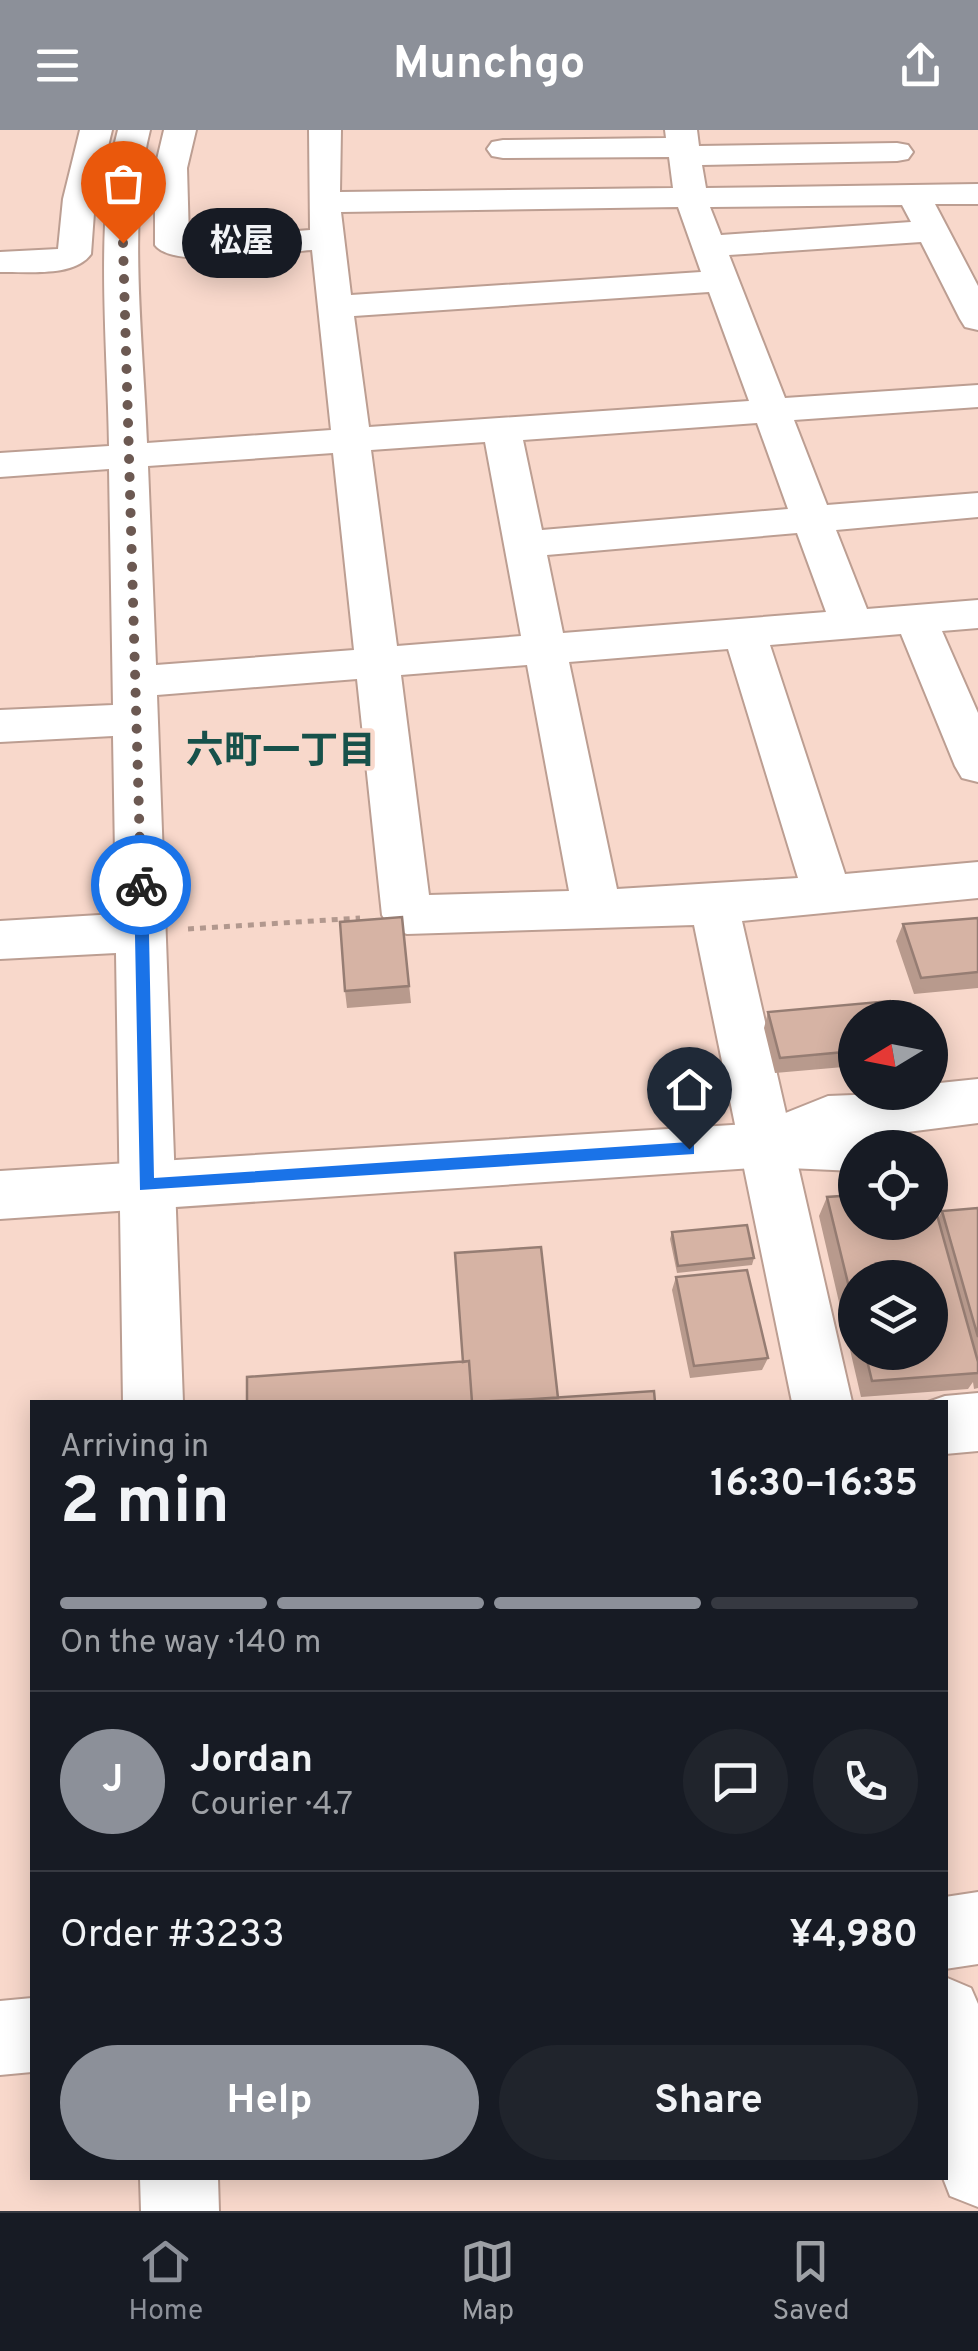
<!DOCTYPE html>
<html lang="en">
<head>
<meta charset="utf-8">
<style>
	body { margin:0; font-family:Overpass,"Noto Sans JP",sans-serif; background:#20242c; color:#f1f3f6; height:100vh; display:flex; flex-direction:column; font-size:38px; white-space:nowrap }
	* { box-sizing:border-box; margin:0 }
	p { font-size:32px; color:#9ea1a6 }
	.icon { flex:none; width:55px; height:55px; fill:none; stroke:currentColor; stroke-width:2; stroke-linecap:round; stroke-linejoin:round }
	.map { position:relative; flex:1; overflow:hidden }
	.drawer { position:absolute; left:30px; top:1270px; width:918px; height:780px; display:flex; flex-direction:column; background:#171b24; border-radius:0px; box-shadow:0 5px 25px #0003 }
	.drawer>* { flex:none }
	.needle { width:65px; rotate:260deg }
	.tools { position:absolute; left:838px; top:870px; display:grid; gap:20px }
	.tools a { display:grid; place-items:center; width:110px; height:110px; border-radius:50%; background:#171b24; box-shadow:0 5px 25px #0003; font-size:50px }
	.pin { position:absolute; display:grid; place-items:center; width:85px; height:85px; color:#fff; margin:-102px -42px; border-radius:50% 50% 50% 0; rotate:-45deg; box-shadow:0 0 10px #0007 }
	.pin .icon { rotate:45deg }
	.courier { position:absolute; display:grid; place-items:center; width:100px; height:100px; margin:-50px; border:8px solid #1a73e8; border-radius:50%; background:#fff; color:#222; box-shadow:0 2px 12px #0007 }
	.bubble { position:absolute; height:70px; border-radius:35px; background:#171b24; box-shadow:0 5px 25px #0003; font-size:32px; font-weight:700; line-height:70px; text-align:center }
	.summary em { font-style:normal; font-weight:700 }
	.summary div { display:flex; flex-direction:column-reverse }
	.summary { display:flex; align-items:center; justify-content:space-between; height:170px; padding:0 30px }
	h1 { font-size:65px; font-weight:700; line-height:75px }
	.bar { display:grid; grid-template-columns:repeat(4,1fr); gap:15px 10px; align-content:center; height:120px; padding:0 30px }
	.bar i { height:12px; border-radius:8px; background:#363941 }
	.bar .selected { background:#8c9099 }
	.bar p { grid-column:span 4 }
	.line { display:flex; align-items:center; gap:25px; padding:0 30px; border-top:2px solid #363941 }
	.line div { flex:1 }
	.round { display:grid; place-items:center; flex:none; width:105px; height:105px; border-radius:52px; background:#20242c }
	.cta { display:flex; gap:20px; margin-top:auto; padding:20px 30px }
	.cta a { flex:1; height:115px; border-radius:60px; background:#8c9099; color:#fff; font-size:40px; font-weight:700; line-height:115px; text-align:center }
	.cta a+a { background:#20242c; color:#f1f3f6 }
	header { display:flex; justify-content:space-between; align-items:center; height:130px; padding:0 30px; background:#8c9099; color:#fff; font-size:45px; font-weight:700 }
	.tab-bar { display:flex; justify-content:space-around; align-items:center; height:140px; border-top:2px solid #363941; background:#171b24; font-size:28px; color:#9ea1a6 }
	.tab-bar a { display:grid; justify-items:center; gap:5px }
	.tab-bar .selected { color:#8c9099 }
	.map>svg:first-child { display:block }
</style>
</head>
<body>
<header><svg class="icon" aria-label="menu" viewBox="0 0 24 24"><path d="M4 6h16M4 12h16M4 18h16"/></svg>Munchgo<svg class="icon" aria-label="share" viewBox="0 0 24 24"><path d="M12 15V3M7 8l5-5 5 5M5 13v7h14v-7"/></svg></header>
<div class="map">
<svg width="978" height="2081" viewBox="0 0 978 2081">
	<rect width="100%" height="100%" fill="#f8d8cb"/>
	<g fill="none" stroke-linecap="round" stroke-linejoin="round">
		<g stroke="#bc9e92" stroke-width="4">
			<path id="minor" d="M80,0H112L95,69L91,124C74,148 26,141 0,142V122L58,119L63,69Z
				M118,0H150C127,88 144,220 147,313L331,300L312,120C280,122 173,140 155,115V38L164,0H196L187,38L189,109L310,100L309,0H341L340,62L673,58L669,27L503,28L492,26L487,19L492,12L503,10L666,8L665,0H697L699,16L897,13L908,15L913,22L908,29L897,31L702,35L706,58L978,54V74H935L978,156V200L965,197L960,189L921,112L729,125L785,268L978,255V277L794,290L827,375L978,363V387L836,400L867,479L978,470V498L942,501L978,583V652L962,648L955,636L901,504L770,515L845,744L978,732V768L742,791L852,1272H792L694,795L407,804L390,798L382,785L357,549L157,565L183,1272H123L116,823L0,829V791L116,784L113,606L0,612V580L113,575L109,339L0,347V323L109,316C108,222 94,88 118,0ZM902,75L911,92L721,105L710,77ZM678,77L701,142L351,165L341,82ZM709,162L749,271L369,297L354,186ZM757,293L788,379L542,400L523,310ZM485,312L521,506L397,516L371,320ZM333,323L354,520L156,535L148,336ZM797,403L826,482L563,503L547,425ZM728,519L798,748L617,759L569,532ZM527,535L569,761L429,765L401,545Z
				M978,1263V1321L945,1324V1272H928L945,1266Z
				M978,1762V1834L945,1839V1767Z
				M945,1847L971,1858L978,1874V2077L950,2066L943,2048Z
				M32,1868V1942L0,1945V1871Z
				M140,2048H218L219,2081H141Z"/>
		</g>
		<g stroke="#bc9e92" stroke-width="4">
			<path id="major" d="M978,949V993L876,1006L882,1018H855V1041L766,1037L0,1089V1041L779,992L783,984L828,966L930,962V954Z"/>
		</g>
		<path stroke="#b2988e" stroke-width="5" stroke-dasharray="6 6" stroke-linecap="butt" d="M188,799L360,788"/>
		<use href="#minor" fill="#fff" fill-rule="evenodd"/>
		<use href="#major" fill="#fff" fill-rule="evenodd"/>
	</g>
	<path fill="#b89a8d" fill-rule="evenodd" d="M402,787L411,873L347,878L345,861Z
		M978,788V858L914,864L896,811L903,794Z
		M768,882L855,888V936L775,943L764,898Z
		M827,1067L938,1088L942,1081L978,1078V1258L974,1259L973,1252L968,1259L861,1267L819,1086ZM855,1148L930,1222H855Z
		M672,1102L754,1128L752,1135L677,1143L670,1109Z
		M676,1147L768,1228L762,1240L690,1248L672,1160Z"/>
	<path fill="#d6b3a4" stroke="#967d73" stroke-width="2.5" d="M402,787L409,856L345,861L340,792Z
		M978,788V842L921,848L903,794Z
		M890,871L895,888H855V921L780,928L768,882Z
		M930,1060L978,1232V1243L872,1251L865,1222H930V1148H855V1182L827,1067L855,1065V1092H930Z
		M978,1078V1207L942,1081Z
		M747,1095L754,1128L678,1136L672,1102Z
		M541,1117L558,1268L472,1272L469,1231L463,1232L455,1123Z
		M747,1140L768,1228L694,1236L676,1147Z
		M469,1231L472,1272H247V1247Z
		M654,1261L655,1272H490Z"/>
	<path fill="#1a73e8" d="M141,750L148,755L154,1048L689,1012L694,1014V1024L140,1060L134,755Z"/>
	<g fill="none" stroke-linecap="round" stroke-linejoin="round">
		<path stroke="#6c5952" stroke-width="10" stroke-dasharray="0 18" d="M123,113L141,755"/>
	</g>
	<g text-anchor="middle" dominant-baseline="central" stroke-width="9" stroke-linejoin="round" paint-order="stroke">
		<g font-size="38" font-weight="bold" fill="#17514a" stroke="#f8d8cb">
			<text x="281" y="623">六町一丁目</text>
		</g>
	</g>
</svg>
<div class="tools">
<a><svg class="needle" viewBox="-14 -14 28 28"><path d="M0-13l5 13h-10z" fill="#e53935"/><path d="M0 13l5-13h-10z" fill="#9ea1a6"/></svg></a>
<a><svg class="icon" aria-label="locate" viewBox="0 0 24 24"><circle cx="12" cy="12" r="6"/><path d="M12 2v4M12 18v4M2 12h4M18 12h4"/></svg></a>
<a><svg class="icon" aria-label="layers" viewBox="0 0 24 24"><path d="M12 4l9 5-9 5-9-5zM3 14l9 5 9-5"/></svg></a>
</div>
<div class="pin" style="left:123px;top:113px;background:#ea580c"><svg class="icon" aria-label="bag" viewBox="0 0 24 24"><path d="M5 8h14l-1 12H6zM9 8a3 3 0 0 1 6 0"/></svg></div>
<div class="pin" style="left:689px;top:1019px;background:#1f2937"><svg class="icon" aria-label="home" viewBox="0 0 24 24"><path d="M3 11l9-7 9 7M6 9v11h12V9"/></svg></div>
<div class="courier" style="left:141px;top:755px"><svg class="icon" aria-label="bike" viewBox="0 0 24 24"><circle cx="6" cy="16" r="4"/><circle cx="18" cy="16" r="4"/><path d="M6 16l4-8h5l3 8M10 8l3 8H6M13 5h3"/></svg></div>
<div class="bubble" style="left:182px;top:78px;width:120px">松屋</div>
<section class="drawer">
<div class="summary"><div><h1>2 min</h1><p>Arriving in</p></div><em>16:30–16:35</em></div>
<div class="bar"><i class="selected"></i><i class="selected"></i><i class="selected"></i><i></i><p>On the way · 140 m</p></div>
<div class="line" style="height:180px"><b class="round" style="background:#8c9099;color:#fff">J</b><div><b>Jordan</b><p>Courier · 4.7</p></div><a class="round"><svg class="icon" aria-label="chat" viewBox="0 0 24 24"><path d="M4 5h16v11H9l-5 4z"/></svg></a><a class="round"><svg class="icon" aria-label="phone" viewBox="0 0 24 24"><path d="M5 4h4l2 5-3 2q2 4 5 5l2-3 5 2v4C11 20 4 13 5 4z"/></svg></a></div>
<div class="line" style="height:130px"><div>Order #3233</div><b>¥4,980</b></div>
<div class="cta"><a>Help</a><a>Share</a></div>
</section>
</div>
<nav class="tab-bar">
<a class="selected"><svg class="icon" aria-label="home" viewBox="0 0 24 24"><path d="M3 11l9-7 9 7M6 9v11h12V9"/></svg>Home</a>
<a><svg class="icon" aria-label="map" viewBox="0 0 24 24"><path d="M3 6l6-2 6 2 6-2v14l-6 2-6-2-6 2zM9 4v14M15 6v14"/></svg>Map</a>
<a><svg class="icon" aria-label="saved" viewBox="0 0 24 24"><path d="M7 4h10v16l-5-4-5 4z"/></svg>Saved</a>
</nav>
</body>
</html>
